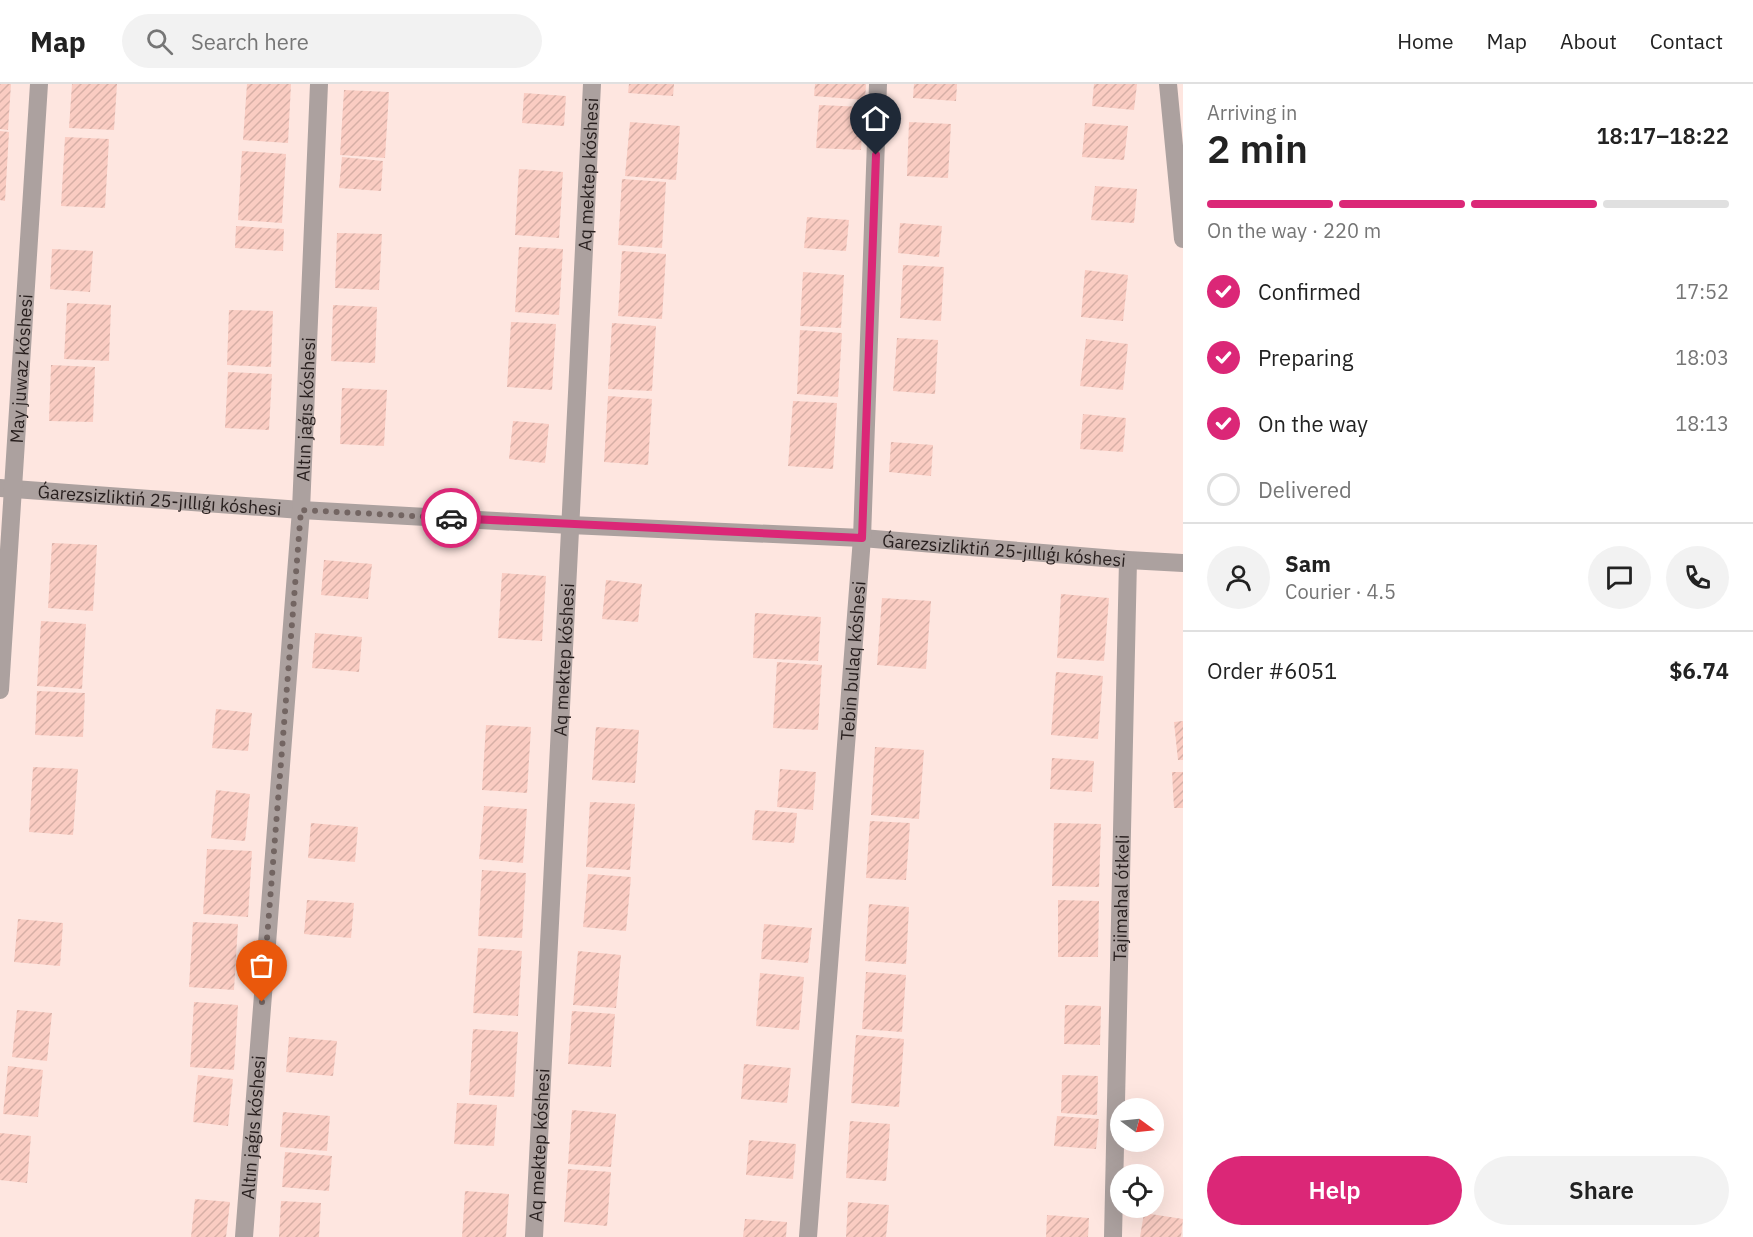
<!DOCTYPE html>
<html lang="en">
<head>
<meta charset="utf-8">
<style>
	body { margin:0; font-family:"IBM Plex Sans",sans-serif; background:#f2f2f2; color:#222; height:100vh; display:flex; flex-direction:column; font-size:22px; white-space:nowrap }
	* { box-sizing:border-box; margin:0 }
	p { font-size:20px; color:#767676 }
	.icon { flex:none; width:33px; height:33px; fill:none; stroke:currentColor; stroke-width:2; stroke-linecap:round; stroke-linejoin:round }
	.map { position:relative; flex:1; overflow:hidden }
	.drawer { display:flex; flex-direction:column; background:#fff; width:570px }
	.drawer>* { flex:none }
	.needle { width:39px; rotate:105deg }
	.tools { position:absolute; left:1110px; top:1014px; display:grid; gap:12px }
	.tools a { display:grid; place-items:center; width:54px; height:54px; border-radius:50%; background:#fff; box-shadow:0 6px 24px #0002; font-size:30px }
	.pin { position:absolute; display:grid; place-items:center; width:51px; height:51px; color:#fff; margin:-62px -26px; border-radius:50% 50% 50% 0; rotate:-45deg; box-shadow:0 0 6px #0007 }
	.pin .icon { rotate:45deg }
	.courier { position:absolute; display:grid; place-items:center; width:60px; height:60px; margin:-30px; border:4px solid #db2777; border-radius:50%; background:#fff; color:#222; box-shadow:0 2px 8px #0007 }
	.headline em { font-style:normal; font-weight:600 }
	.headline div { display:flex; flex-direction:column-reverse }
	.headline { display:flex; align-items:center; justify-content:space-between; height:102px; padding:0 24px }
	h1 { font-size:39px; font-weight:600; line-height:45px }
	.bar { display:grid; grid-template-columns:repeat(4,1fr); gap:9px 6px; align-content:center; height:72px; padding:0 24px }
	.bar i { height:8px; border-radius:4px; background:#e0e0e0 }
	.bar .on { background:#db2777 }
	.bar p { grid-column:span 4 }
	.line { display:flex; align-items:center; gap:15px; padding:0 24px; border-top:2px solid #e0e0e0 }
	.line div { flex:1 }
	.round { display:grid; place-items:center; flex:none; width:63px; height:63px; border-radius:32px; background:#f2f2f2 }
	ol { padding:0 24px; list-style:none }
	li { display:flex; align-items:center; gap:18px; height:66px }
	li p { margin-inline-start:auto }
	li .icon { padding:6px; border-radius:50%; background:#db2777; color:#fff; stroke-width:4 }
	li:last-child { color:#767676 }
	li i { width:33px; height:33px; border:3px solid #e0e0e0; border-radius:50% }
	.action { display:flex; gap:12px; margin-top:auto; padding:12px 24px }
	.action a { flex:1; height:69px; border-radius:36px; background:#db2777; color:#fff; font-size:24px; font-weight:600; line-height:69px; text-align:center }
	.action a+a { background:#f2f2f2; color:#222 }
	header { display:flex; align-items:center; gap:36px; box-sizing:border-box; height:84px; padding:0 30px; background:#fff; border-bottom:2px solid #e0e0e0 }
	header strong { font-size:28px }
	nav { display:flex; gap:33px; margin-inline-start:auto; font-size:21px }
	.search { width:420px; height:54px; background:#f2f2f2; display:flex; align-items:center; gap:15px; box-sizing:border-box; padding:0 21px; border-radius:33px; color:#767676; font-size:22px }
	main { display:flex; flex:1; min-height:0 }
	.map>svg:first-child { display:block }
</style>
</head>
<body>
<header>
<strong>Map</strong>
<div class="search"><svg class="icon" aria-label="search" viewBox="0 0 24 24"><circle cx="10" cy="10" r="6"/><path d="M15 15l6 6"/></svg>Search here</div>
<nav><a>Home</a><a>Map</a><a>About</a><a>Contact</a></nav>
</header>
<main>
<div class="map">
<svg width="1183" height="1153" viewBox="0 0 1183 1153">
	<defs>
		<pattern id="building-hatch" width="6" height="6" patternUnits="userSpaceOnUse" patternTransform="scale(1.5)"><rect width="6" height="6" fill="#faccc2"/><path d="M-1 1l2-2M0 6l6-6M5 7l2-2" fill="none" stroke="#d6afa6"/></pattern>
	</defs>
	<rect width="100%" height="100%" fill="#fee6e0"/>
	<path fill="url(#building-hatch)" d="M0,0H11L8,46L0,45Z
		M72,0H117L114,46L69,44Z
		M247,0H291L288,59L243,56Z
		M629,0H674L673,12L628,9Z
		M815,0H866L865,16L814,12Z
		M914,0H957L956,17L913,14Z
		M1094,0H1137L1134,26L1092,22Z
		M344,6L389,8L385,74L340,71Z
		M524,9L566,12L564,42L522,39Z
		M819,21L864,23L861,66L816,64Z
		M630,38L680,42L676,96L625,92Z
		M909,38L951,40L948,94L907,92Z
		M1085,39L1128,42L1124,76L1082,73Z
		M0,47L9,48L5,117L0,116Z
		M65,53L109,55L105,124L61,122Z
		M242,67L286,70L282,139L238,136Z
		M342,73L383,77L381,107L339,104Z
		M519,85L563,88L559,154L515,151Z
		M622,95L666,98L662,164L618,161Z
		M1095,102L1137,105L1134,139L1091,136Z
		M807,133L849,136L846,167L804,164Z
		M900,139L942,142L939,173L898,169Z
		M236,142L284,145L283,167L235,164Z
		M337,149L382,150L379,206L335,204Z
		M519,163L563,165L559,231L515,228Z
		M52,165L93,167L90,208L50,205Z
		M622,167L666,170L662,235L618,232Z
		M903,181L944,183L941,237L900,234Z
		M1085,186L1128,191L1123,237L1081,233Z
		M803,188L844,191L841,244L800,242Z
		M67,219L111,221L109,277L64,275Z
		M333,221L377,223L375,279L331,277Z
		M229,226L273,227L271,283L227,281Z
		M511,238L556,240L552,306L507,303Z
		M612,239L656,242L652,307L608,305Z
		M800,246L842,249L838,313L797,310Z
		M897,254L938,256L935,310L893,307Z
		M1086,255L1128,260L1123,306L1080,302Z
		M51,281L95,283L93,338L49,337Z
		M228,288L272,290L269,346L225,344Z
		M342,304L387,306L384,362L340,360Z
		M608,312L652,315L648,381L604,378Z
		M793,317L837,319L833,385L788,382Z
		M1083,330L1126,334L1123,368L1080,365Z
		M513,337L549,340L545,379L509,375Z
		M891,358L933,361L931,392L889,388Z
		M52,459L97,461L93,527L48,524Z
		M324,476L372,480L368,515L321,511Z
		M502,489L546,492L542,557L498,554Z
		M606,496L642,500L638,538L602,535Z
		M1061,510L1109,514L1104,577L1057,574Z
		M882,514L931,517L926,585L877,581Z
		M755,529L821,533L818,577L753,574Z
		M41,537L86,540L82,605L37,602Z
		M315,549L362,553L359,588L312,584Z
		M777,578L822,581L818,646L773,644Z
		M1056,588L1103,592L1098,655L1051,651Z
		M37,607L85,609L83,653L35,651Z
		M216,625L252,629L248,667L212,664Z
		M1183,637V676H1178L1174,638Z
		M486,641L531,643L527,709L482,706Z
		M596,643L639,646L635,699L592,696Z
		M875,663L924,666L919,735L871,731Z
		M1052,674L1094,677L1092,708L1050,705Z
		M33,683L78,685L73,751L29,748Z
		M780,685L816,688L813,726L777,723Z
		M1172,688H1183V724H1174Z
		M216,706L250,710L245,757L211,754Z
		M590,718L635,720L630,786L586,783Z
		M484,722L527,725L523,779L479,775Z
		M755,726L797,729L794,759L752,756Z
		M870,737L910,739L906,796L866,794Z
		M311,739L358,743L355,778L308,774Z
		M1054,739L1101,740L1099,803L1052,802Z
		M207,765L252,767L248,833L203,830Z
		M482,786L526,789L522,854L478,852Z
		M588,790L631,793L626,847L583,843Z
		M307,816L354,819L351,854L304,850Z
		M1058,816L1099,817L1098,873H1058Z
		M869,820L909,823L906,880L865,877Z
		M18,835L63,839L60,882L14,878Z
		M193,838L238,840L234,906L189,903Z
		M764,840L812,844L808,879L761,875Z
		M478,864L522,867L518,932L473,929Z
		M578,867L621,871L616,924L573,921Z
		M866,888L906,891L902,948L862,945Z
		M760,889L804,893L799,946L756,942Z
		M194,918L238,921L234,986L190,983Z
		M1065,921L1101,922L1100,961L1064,960Z
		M17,926L52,929L47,977L12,973Z
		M572,927L615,930L611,983L568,980Z
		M473,945L518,948L514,1013L469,1011Z
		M856,951L904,955L899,1023L851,1019Z
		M289,953L337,957L333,992L286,988Z
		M744,980L791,984L787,1019L741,1015Z
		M8,982L43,986L38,1033L3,1030Z
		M198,991L233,995L228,1042L193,1038Z
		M1062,991L1098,992L1097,1031L1061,1029Z
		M457,1019L497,1021L494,1062L454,1060Z
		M572,1026L616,1030L611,1083L568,1080Z
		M283,1028L330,1032L327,1067L280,1063Z
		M1057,1032L1099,1035L1096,1065L1054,1062Z
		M850,1037L890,1040L886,1097L846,1094Z
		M0,1049L31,1052L27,1099L0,1096Z
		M749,1056L796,1060L793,1095L746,1091Z
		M285,1068L332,1072L329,1107L282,1103Z
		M568,1085L611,1088L607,1142L564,1138Z
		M465,1107L509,1110L506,1153H462Z
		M195,1115L230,1118L226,1153H191Z
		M281,1117L321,1119L319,1153H279Z
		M848,1118L889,1121L886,1153H846Z
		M1144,1129L1183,1135L1181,1153H1140Z
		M1047,1131L1089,1134L1088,1153H1046Z
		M745,1135L787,1138L786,1153H743Z"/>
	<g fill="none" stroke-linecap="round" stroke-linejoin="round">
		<g stroke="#aca19f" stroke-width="18">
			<path d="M1168,0L1183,155"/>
			<path id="s1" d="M0,404L301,426L570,441L862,454L1128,476L1183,479"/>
			<path id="s2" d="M0,606L39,0"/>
			<path id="s3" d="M244,1153L301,426L319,0"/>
			<path id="s4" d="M534,1153L577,309L592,0"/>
			<path id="s5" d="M808,1153L862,454L878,0"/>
			<path id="s6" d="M1113,1153L1128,476"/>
		</g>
	</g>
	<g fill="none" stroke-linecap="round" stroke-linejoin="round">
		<path stroke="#736562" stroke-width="6" stroke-dasharray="0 10.8" d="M262,918L301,426L451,434"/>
		<path stroke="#db2777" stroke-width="8" d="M451,434L862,454L876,71"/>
	</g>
	<g text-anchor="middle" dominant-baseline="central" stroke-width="5" stroke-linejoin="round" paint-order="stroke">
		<g font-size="18" fill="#281f1e" stroke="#fee6e0">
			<text stroke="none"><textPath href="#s4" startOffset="1064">Aq mektep kóshesi</textPath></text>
			<text stroke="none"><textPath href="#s2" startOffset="322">May juwaz kóshesi</textPath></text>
			<text stroke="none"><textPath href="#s3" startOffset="830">Altın jaǵıs kóshesi</textPath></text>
			<text stroke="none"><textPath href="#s1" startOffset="160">Ǵarezsizliktiń 25-jıllıǵı kóshesi</textPath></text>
			<text stroke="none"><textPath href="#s1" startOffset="1006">Ǵarezsizliktiń 25-jıllıǵı kóshesi</textPath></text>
			<text stroke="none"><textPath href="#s4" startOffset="578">Aq mektep kóshesi</textPath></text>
			<text stroke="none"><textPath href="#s5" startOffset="578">Tebin bulaq kóshesi</textPath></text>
			<text stroke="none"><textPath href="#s6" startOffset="339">Tajimahal ótkeli</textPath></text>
			<text stroke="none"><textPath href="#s3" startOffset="110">Altın jaǵıs kóshesi</textPath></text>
			<text stroke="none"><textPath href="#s4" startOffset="92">Aq mektep kóshesi</textPath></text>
		</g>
	</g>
</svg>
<div class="tools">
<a><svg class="needle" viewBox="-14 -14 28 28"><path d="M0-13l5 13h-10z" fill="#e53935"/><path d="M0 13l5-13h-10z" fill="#767676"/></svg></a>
<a><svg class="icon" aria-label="locate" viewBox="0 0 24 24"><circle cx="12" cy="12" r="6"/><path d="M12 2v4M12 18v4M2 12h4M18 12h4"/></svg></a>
</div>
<div class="pin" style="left:262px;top:918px;background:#ea580c"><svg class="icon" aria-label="bag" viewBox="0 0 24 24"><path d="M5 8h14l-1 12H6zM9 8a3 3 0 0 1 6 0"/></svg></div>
<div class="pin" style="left:876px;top:71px;background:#1f2937"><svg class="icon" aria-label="home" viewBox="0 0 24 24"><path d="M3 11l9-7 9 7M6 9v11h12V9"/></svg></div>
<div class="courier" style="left:451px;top:434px"><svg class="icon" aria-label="car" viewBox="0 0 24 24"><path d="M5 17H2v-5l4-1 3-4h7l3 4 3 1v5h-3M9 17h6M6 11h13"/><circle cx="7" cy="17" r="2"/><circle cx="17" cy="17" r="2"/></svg></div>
</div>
<section class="drawer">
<div class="headline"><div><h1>2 min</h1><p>Arriving in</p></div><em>18:17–18:22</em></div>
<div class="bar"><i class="on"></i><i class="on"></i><i class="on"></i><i></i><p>On the way · 220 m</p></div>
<ol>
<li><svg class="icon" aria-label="check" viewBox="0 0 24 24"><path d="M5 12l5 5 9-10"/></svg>Confirmed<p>17:52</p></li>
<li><svg class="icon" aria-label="check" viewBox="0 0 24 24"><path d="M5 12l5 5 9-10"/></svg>Preparing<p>18:03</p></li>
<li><svg class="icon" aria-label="check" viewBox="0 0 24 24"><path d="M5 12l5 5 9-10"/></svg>On the way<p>18:13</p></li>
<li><i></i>Delivered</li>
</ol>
<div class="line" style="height:108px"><a class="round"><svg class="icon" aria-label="person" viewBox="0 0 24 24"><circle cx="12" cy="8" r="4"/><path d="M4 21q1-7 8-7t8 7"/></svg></a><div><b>Sam</b><p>Courier · 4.5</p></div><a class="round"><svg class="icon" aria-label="chat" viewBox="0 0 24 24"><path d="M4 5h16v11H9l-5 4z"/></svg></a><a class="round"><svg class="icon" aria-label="phone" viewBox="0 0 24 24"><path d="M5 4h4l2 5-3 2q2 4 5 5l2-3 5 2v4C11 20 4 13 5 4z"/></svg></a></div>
<div class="line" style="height:78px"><div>Order #6051</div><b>$6.74</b></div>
<div class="action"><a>Help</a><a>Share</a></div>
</section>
</main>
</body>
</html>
